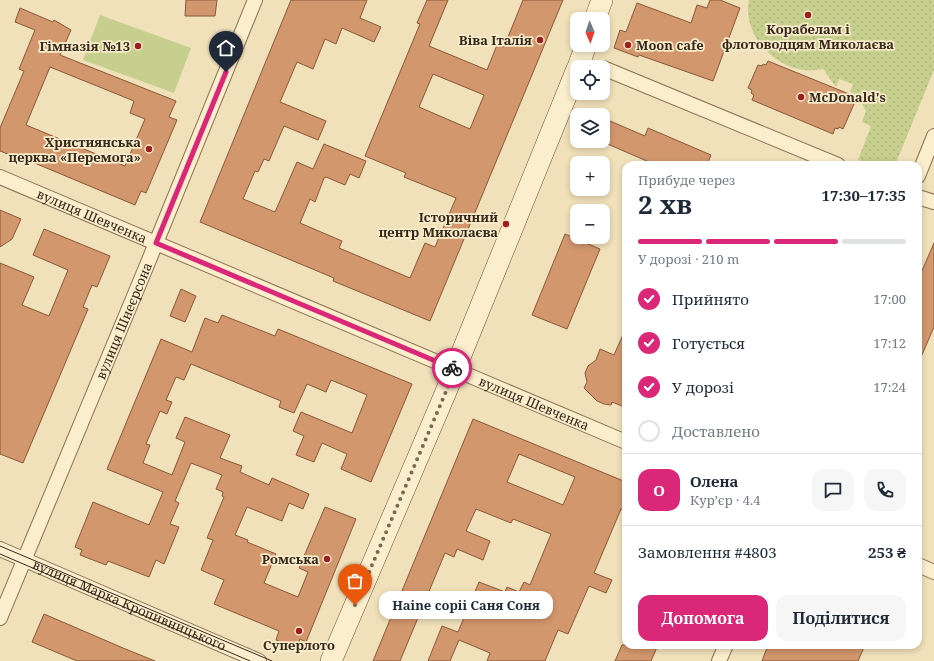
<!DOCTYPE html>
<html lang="uk">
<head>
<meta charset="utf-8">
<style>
	body { margin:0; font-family:"Noto Serif",serif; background:#f6f6f7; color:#1f2937; height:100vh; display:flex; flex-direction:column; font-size:15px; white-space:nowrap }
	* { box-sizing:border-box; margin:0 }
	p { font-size:13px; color:#747a83 }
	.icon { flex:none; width:22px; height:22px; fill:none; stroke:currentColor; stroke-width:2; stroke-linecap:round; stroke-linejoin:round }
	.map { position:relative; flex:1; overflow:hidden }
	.panel { position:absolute; left:622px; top:161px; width:300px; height:488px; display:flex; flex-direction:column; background:#fff; border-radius:12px; box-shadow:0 2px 6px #0003 }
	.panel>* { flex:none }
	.needle { width:26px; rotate:178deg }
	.controls { position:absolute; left:570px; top:12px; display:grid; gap:8px }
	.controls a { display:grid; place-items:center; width:40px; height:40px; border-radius:8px; background:#fff; box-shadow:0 2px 6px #0003; font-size:20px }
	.pin { position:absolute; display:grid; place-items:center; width:34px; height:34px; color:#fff; margin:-41px -17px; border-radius:50% 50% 50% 0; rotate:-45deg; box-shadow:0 0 4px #0007 }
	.pin .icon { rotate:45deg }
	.courier { position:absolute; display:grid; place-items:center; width:40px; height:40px; margin:-20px; border:3px solid #db2777; border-radius:50%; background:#fff; color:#222; box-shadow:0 1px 5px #0007 }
	.bubble { position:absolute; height:28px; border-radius:12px; background:#fff; box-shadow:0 2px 6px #0003; font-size:13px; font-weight:700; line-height:28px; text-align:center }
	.headline em { font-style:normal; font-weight:700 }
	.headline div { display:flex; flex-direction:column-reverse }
	.headline { display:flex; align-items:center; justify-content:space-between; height:68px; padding:0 16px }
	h1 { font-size:26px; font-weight:700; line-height:30px }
	.bar { display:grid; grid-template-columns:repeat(4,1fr); gap:6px 4px; align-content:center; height:48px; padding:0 16px }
	.bar i { height:5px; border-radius:3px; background:#e0e1e3 }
	.bar .on { background:#db2777 }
	.bar p { grid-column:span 4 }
	.line { display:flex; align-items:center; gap:10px; padding:0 16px; border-top:1px solid #e0e1e3 }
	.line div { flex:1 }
	.round { display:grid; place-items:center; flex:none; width:42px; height:42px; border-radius:12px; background:#f6f6f7 }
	ol { padding:0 16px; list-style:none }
	li { display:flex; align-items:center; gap:12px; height:44px }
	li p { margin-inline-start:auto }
	li .icon { padding:4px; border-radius:50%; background:#db2777; color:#fff; stroke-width:4 }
	li:last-child { color:#747a83 }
	li i { width:22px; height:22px; border:2px solid #e0e1e3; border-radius:50% }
	.button { display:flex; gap:8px; margin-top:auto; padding:8px 16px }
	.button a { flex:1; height:46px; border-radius:12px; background:#db2777; color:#fff; font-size:16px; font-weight:700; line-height:46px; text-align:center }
	.button a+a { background:#f6f6f7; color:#1f2937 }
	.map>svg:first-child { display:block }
</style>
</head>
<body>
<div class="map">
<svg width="934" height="661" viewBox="0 0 934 661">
	<defs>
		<pattern id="park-dots" width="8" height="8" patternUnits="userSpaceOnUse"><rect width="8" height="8" fill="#c7cf8e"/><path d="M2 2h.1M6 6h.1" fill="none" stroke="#acb27a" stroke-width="1.8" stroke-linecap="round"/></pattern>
	</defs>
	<rect width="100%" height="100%" fill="#f1e1ba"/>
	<path fill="url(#park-dots)" d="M749,0H934V70L895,165H871L858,160L871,126L862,122L866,111L856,94L850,92L853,84L839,79L836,87L823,69C816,70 810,71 804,70C772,66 742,33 749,0Z"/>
	<path fill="#c7cf8e" d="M100,15L191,48L174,93L83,60Z"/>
	<path fill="#d2976d" stroke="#895837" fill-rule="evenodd" d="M186,0H217L215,16H185Z
		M291,0H367L360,18L381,27L374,42L342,28L336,44L325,39L313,69L297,62L280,102L326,121L318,140L284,126L269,161L264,159L258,172L255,171L243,199L275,212L297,162L313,169L324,144L366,161L359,178L350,174L345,185L326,177L324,178L315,202L310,199L300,223L342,241L339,248L410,278L425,243L435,247L456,198L404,177L406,173L365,156L420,24L417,23L427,0H448L429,46L487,70L497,45L504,47L523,0H563L430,321L333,281L334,278L200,222ZM433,74L484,95L470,129L419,107Z
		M710,0H720L740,8L713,81L639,55L638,57L614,48L620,30L626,32L637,3L691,23L697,5L707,8Z
		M20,8L53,22L54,20L71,30L60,55L176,101L169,117L177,120L146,193L141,191L135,205L13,154V156L0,151V128L24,71L19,69L35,30L15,22ZM50,67L134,101L130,113L145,119L125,166L26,125Z
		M768,61L849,94L847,98L850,99L849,102L854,104L843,129L839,127L838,129L835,128L833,134L752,100L754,95L751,93L752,90L748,88L758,65L762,66L763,64L766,65Z
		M603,118L645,136L648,128L711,155L707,165H656L603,142Z
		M0,210L21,219L12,239L0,247Z
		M44,229L110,256L97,287L92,285L83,307L88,309L23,463L0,454V263L34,277L22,305L49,316L68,270L33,255Z
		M565,234L600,249L567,329L532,315Z
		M934,243V327L918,364V280Z
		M181,289L196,296L185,322L170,316Z
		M222,315L275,336L278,329L412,384L371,482L341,469L347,454L322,443L314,462L296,455L304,436L293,431L301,412L352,433L367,395L331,380L326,392L307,384L294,413L279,407L281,401L191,364L184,380L176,377L166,400L172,402L167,414L160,411L146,444L150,445L143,463L172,475L185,442L176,438L185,417L230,435L220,458L242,466L240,472L269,485L272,478L309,494L303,509L289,503L282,521L247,507L235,535L248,540L247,542L276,554L264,583L298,597L308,572L299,568L325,507L356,519L306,642L300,639L297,649L276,640L279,631L214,604L224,580L201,570L213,540L207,538L224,497L222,496L223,492L216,489L222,475L191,463L175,501L179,503L170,524L179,527L164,564L156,560L149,577L108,561L106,565L80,555L82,550L75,547L93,502L149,525L163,492L107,469L161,339L192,352L205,318L218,323Z
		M626,328V396L622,406L612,402L611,405L604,404L597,401L584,388L587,382L585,373L588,366L596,360L600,349L614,355Z
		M473,419L626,482V511L621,509L594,573L612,580L606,593L589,586L568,634L558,630L545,661H487L490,653L459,640L450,661H428L442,626L458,632L479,582L505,592L507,587L519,592L524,582L530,585L551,534L513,519L511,523L476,509L466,531L490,541L483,560L457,549L454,557L445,553L400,661H373ZM519,454L575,477L563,505L507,482Z
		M44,614L123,648L155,661H77L32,642Z
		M622,645H658L651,661H615Z
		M768,645H865L858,661H762Z"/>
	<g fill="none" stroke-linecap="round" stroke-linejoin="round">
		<g stroke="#897053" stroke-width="16">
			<g id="street">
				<path d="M603,68L838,165"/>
				<path d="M918,176L934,136"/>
				<path id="s1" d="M0,177L626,442"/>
				<path d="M918,197L934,202"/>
				<path id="s2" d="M0,549L259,661"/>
				<path d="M918,565L934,572"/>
				<path id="s3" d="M0,618L147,265L255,0"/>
				<path d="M719,661L726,645"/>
			</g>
		</g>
		<g stroke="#6a5137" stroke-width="22">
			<path id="secondary" d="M595,19L602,0
				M578,67L586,45
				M331,661L445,394L577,69"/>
		</g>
		<use href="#street" stroke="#fbeecd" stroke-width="14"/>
		<use href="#secondary" stroke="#fbeecd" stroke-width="21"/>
		<path stroke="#36281a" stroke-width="1" d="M0,546L272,661
			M0,554L250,661"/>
	</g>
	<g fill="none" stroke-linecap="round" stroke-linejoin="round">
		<path stroke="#776952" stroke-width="4" stroke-dasharray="0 7.2" d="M355,605L445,394L455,369L452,368"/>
		<path stroke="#db2777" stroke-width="5" d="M226,72L156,243L452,368"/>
	</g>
	<g fill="#9c1f1f" stroke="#f8ebca" stroke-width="1.5">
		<circle cx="808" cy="15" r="4"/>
		<circle cx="540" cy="40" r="4"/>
		<circle cx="628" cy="45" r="4"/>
		<circle cx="138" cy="46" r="4"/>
		<circle cx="801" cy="97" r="4"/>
		<circle cx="149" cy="149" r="4"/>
		<circle cx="506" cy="224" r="4"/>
		<circle cx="327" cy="559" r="4"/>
		<circle cx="299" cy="631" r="4"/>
	</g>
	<g text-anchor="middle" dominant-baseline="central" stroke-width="3.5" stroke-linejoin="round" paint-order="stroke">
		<g font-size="13" font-weight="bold" fill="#36281a" stroke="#f8ebca" text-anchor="end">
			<text x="808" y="29" text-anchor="middle">Корабелам і<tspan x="808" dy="15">флотоводцям Миколаєва</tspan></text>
			<text x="532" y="40">Віва Італія</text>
			<text x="636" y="45" text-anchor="start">Moon cafe</text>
			<text x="130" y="46">Гімназія №13</text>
			<text x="809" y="97" text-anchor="start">McDonald's</text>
			<text x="141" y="142">Християнська<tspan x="141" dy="15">церква «Перемога»</tspan></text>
			<text x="498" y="217">Історичний<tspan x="498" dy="15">центр Миколаєва</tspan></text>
			<text x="319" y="559">Ромська</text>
			<text x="299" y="645" text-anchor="middle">Суперлото</text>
		</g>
		<g font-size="13" fill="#36281a" stroke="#f8ebca">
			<text stroke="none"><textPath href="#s1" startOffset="100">вулиця Шевченка</textPath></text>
			<text stroke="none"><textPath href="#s3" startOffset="322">вулиця Шнеєрсона</textPath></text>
			<text stroke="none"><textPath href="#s1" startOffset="580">вулиця Шевченка</textPath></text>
			<text stroke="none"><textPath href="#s2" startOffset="141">вулиця Марка Кропивницького</textPath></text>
		</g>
	</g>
</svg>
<div class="controls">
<a><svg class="needle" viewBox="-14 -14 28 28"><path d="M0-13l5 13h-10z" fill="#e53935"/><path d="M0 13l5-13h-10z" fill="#747a83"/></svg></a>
<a><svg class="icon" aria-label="locate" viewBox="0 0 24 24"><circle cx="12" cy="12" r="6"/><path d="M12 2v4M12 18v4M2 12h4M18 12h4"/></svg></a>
<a><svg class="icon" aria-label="layers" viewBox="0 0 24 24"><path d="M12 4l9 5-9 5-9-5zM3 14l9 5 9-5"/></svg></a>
<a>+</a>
<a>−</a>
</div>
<div class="pin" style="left:355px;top:605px;background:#ea580c"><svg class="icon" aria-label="bag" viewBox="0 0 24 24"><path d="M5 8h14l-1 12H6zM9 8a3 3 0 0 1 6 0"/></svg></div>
<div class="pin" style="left:226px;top:72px;background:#1f2937"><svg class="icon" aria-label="home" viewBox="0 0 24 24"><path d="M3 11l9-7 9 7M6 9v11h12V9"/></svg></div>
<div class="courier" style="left:452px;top:368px"><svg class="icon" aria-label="bike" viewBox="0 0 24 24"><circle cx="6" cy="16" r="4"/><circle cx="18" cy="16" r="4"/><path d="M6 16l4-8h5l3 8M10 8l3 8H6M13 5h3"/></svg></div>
<div class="bubble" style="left:379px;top:591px;width:174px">Haine copii Саня Соня</div>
<section class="panel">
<div class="headline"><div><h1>2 хв</h1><p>Прибуде через</p></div><em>17:30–17:35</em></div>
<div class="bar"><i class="on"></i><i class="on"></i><i class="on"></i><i></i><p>У дорозі · 210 m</p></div>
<ol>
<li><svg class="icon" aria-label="check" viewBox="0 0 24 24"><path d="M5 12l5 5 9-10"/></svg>Прийнято<p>17:00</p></li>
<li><svg class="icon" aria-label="check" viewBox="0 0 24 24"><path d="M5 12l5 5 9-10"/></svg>Готується<p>17:12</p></li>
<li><svg class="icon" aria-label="check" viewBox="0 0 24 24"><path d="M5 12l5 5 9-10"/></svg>У дорозі<p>17:24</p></li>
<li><i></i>Доставлено</li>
</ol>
<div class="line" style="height:72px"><b class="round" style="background:#db2777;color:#fff">О</b><div><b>Олена</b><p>Кур’єр · 4.4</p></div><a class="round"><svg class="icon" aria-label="chat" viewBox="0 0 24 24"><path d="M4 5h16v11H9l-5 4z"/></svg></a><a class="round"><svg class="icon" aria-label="phone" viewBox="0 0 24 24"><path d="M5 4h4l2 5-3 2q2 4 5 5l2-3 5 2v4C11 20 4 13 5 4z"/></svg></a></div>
<div class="line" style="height:52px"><div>Замовлення #4803</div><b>253 ₴</b></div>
<div class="button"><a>Допомога</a><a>Поділитися</a></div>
</section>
</div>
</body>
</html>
